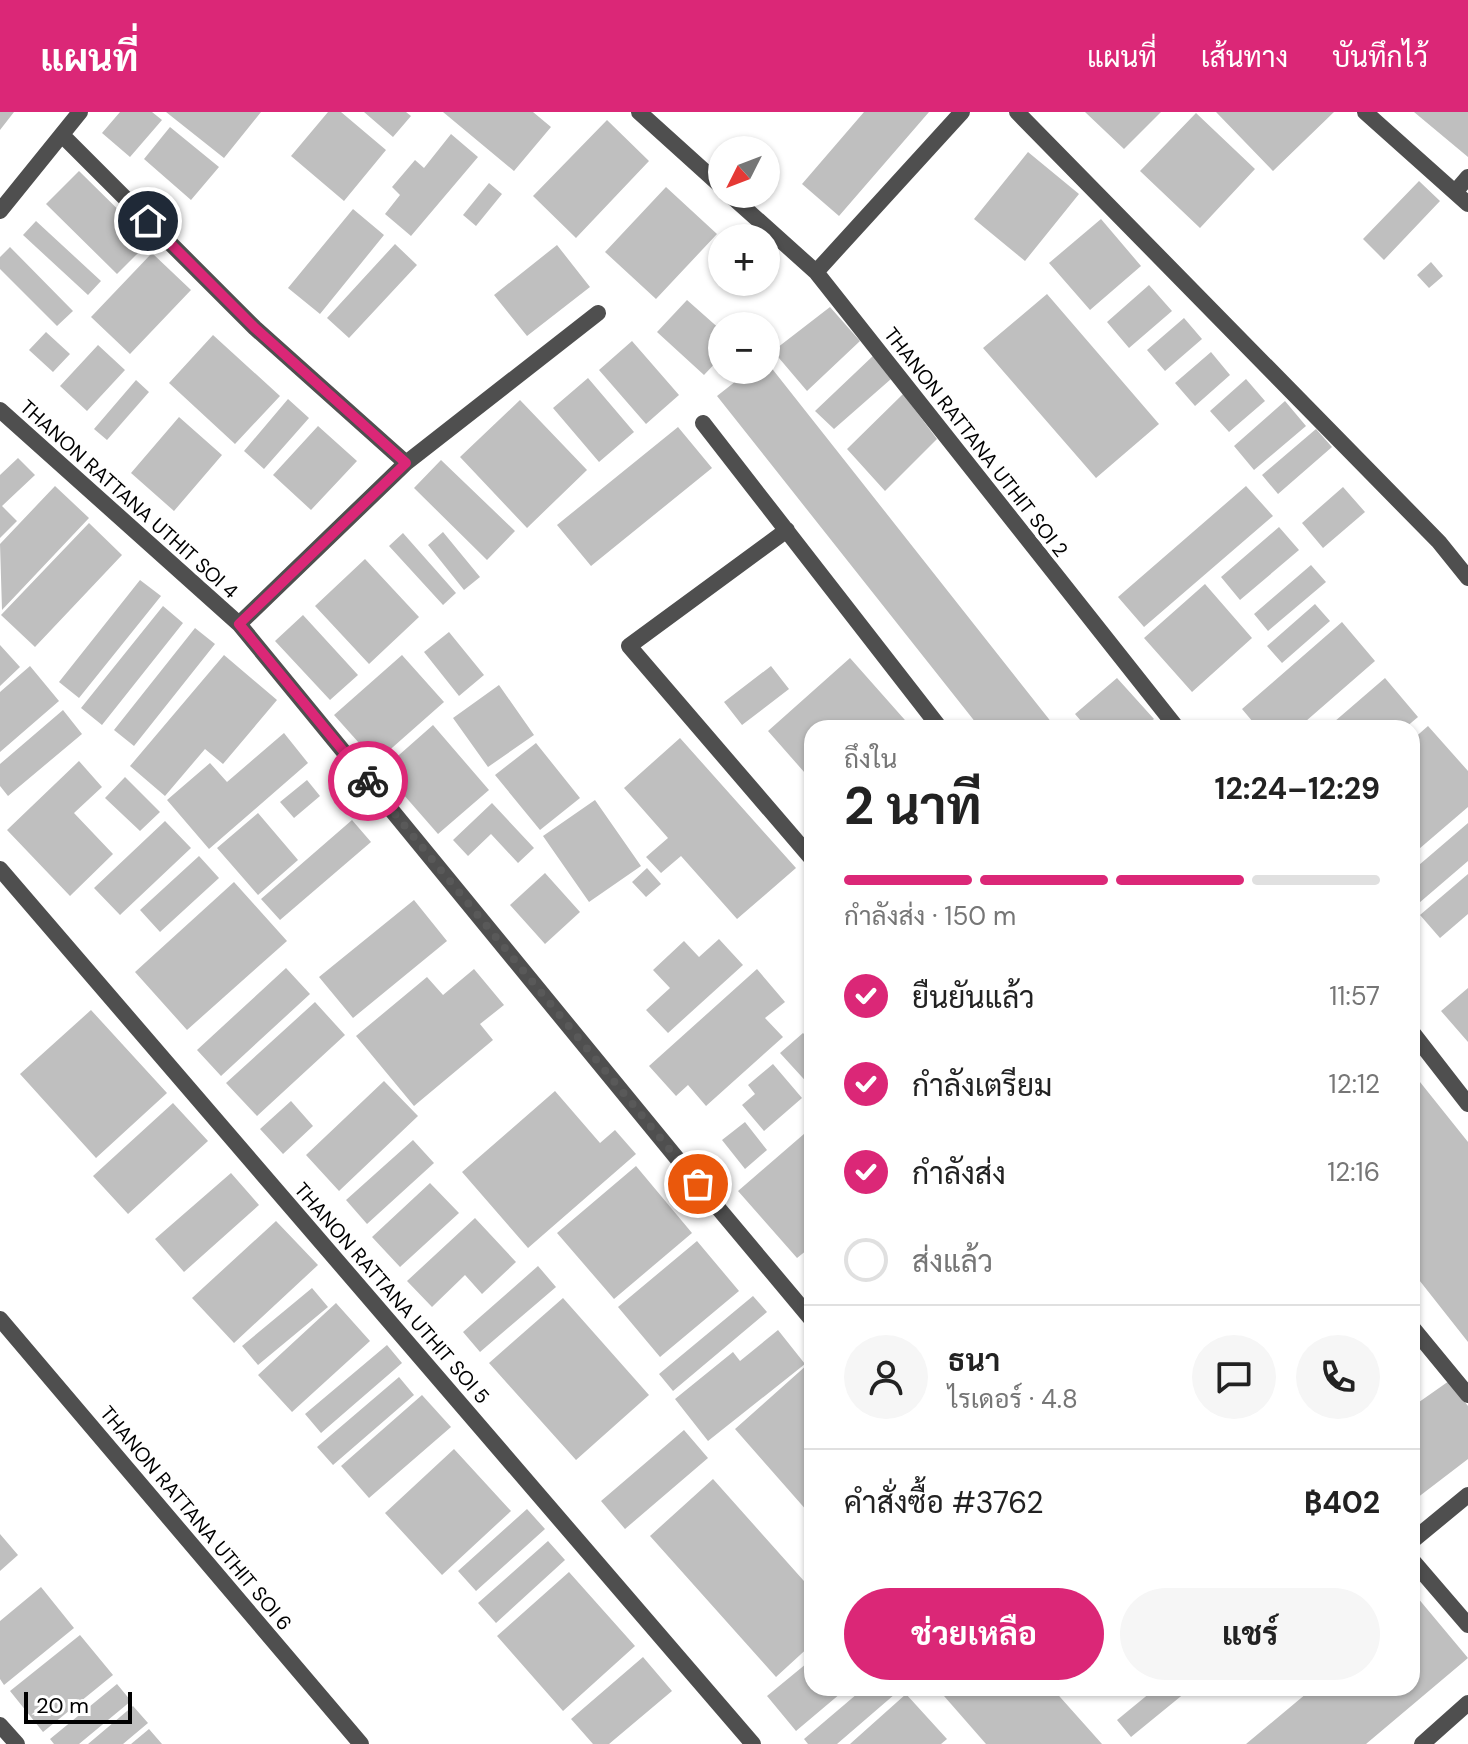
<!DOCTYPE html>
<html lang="th">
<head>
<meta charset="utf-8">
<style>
	body { margin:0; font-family:"DM Sans",Sarabun,sans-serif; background:#f6f6f6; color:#222; height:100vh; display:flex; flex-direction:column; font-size:30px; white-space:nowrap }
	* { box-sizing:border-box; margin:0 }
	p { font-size:26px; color:#767676 }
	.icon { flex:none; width:44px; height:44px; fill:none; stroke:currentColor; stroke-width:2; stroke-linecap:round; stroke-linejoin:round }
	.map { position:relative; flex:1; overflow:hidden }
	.drawer { position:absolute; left:804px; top:608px; width:616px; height:976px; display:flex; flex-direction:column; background:#fff; border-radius:24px; box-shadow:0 2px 6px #0004 }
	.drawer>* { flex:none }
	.needle { width:52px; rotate:228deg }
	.fabs { position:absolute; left:708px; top:24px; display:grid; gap:16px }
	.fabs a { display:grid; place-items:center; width:72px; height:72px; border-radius:50%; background:#fff; box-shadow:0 2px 6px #0004; font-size:40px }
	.scale { position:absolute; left:24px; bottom:20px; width:108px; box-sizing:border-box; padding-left:8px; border:4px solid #000; border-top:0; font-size:22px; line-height:28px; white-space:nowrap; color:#000; -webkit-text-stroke:6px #fff; paint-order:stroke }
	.pin { position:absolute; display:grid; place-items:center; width:68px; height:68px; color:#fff; margin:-34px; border:4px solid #fff; border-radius:50%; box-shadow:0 2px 8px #0007 }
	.courier { position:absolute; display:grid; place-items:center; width:80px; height:80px; margin:-40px; border:6px solid #db2777; border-radius:50%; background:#fff; color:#222; box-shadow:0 2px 10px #0007 }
	.summary em { font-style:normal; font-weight:700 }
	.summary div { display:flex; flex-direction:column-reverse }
	.summary { display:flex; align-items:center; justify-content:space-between; height:136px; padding:0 40px }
	h1 { font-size:52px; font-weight:700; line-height:60px }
	.bar { display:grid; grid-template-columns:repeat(4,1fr); gap:12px 8px; align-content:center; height:96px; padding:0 40px }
	.bar i { height:10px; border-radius:6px; background:#e0e0e0 }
	.bar .selected { background:#db2777 }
	.bar p { grid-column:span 4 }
	.line { display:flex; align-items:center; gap:20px; padding:0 40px; border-top:2px solid #e0e0e0 }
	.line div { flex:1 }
	.round { display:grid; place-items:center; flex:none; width:84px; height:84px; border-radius:42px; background:#f6f6f6 }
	ol { padding:0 40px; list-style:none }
	li { display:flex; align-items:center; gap:24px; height:88px }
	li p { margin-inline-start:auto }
	li .icon { padding:8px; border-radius:50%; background:#db2777; color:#fff; stroke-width:4 }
	li:last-child { color:#767676 }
	li i { width:44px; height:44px; border:4px solid #e0e0e0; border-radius:50% }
	.primary-button { display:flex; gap:16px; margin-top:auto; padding:16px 40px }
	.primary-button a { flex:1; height:92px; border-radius:48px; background:#db2777; color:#fff; font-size:32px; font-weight:700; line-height:92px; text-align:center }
	.primary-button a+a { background:#f6f6f6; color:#222 }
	header { display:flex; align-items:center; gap:48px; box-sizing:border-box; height:112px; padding:0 40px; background:#db2777; color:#fff }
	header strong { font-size:38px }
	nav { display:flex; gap:44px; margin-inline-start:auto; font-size:28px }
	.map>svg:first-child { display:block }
</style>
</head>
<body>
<header>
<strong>แผนที่</strong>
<nav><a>แผนที่</a><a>เส้นทาง</a><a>บันทึกไว้</a></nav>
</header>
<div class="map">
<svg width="1468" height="1632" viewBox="0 0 1468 1632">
	<rect width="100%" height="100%" fill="#fff"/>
	<path fill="#bfbfbf" d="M0,0H14L0,18Z
		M120,0H152L162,8L130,45L102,21Z
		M166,0H261L224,46Z
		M328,0H341L386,38L344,89L291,44Z
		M364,0H406L411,4L393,25Z
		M443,0H533L551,15L514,59Z
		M864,0H929L839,104L802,72Z
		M1085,0H1161L1124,37Z
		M1216,0H1334L1273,59Z
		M1414,0H1468V45Z
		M1196,1L1255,57L1200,116L1140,59Z
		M607,8L649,49L576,126L533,84Z
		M170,15L219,55L191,88L144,47Z
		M451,22L478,45L411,124L385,102L400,83L392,75L415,48L424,56Z
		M1028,40L1079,82L1025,149L974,107Z
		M79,59L150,129L117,162L46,92Z
		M1419,69L1440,89L1384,148L1363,127Z
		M489,71L502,82L476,114L463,103Z
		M666,75L717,122L656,187L605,140Z
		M353,97L384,123L320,202L288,176Z
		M1101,107L1141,154L1090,198L1049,151Z
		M36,109L101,169L88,183L23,123Z
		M395,132L417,153L349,226L327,206Z
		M557,133L590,175L527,224L494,183Z
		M10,135L73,199L57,214L0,157V145Z
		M152,141L191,178L130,242L91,205Z
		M1431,150L1443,164L1429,176L1417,163Z
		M1149,173L1172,199L1129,236L1107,210Z
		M1047,182L1159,312L1096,366L983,236Z
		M687,188L722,219V244L704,263L657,220Z
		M830,195L860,229L807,279L773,239Z
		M1184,206L1202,227L1165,259L1147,238Z
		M46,220L70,242L53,260L29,238Z
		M213,223L280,284L235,332L169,271Z
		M632,229L679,283L646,312L599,258Z
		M98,233L125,258L87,299L60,274Z
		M1211,240L1230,263L1195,294L1175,271Z
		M875,242L891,267L834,317L815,299Z
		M766,249L1056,616H980L717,284L750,258H766Z
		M588,266L634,320L599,350L553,296Z
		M1246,267L1265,289L1229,320L1210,299Z
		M136,268L149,280L107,328L94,317Z
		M903,282L937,327L885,379L847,337Z
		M288,287L309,306L264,357L244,339Z
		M520,288L587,358L527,416L460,345Z
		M1285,289L1306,314L1254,358L1234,334Z
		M179,305L222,343L174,399L131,361Z
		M318,314L357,349L311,398L273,363Z
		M678,315L712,356L591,454L557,413Z
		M1316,317L1332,335L1278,382L1262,363Z
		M18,346L35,363L2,394L17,409L0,426V363Z
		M441,348L515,419L487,448L414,376Z
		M55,374L89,406L2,498L0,432Z
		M1246,374L1273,404L1144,515L1118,485Z
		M1343,375L1365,400L1323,436L1302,411Z
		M89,411L122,443L35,535L1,503Z
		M1279,415L1299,438L1240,488L1221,465Z
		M443,420L480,465L464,478L428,433Z
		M403,421L456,481L443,493L389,434Z
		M365,447L419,505L369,552L315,494Z
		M1311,453L1326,470L1268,519L1254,502Z
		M140,468L161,484L79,586L59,570Z
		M1205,472L1252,526L1192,580L1144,526Z
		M1315,492L1330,509L1282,551L1267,534Z
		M163,494L183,511L102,613L81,596Z
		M303,503L358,563L330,588L275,529Z
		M1342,510L1375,549L1298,616H1258L1242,597Z
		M195,516L215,532L134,634L114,618Z
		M449,520L484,563L459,584L424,540Z
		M0,533L20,555L0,574Z
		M224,543L277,588L223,652L205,637L165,684L130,654Z
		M402,543L444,590L376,650L334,603Z
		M850,546L912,616H812V669L768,619Z
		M30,554L59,589L0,640V580Z
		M771,554L789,577L742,613L724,590Z
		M1117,566L1154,607L1143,616H1087L1075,602Z
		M1385,566L1418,605L1405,616H1327Z
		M499,573L534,623L488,655L453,606Z
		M63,598L82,622L8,684L0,674V652Z
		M433,613L489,678L438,722L382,658Z
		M1428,614L1468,659V695L1412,743V628Z
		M284,621L308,651L209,737L167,688L210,651L227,670Z
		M680,626L796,756L737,807L681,744L661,761L646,745L668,726L624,676Z
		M536,631L580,686L540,718L495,663Z
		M79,649L102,675L74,701L113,742L70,784L7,718Z
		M125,665L160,700L140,719L105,686Z
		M307,668L320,684L294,706L280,690Z
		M595,688L641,754L589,790L543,724Z
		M492,691L534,736L518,751L491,722L468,744L453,728Z
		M258,701L298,748L258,783L217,736Z
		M352,708L371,730L280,808L261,787Z
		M165,709L191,736L120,803L94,776Z
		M1468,711V749L1412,797V759Z
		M199,744L219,766L160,820L140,798Z
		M647,756L661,772L646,785L632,770Z
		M545,761L580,800L545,832L510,793Z
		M1468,762V802L1440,826L1420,803Z
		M234,770L287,829L187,918L135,860Z
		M414,788L447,829L353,906L319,865Z
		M719,827L743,853L668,921L646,898L670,876L653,858L684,829L699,845Z
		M286,856L310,882L221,964L197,938Z
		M474,857L504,893L480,912L493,928L414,994L356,924L427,865L443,883Z
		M757,857L785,890L765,906L783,925L706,994L688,973L676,984L649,954Z
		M1468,876V930L1441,899Z
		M315,890L345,923L257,1004L226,971Z
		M91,898L167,981L96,1046L20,962Z
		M803,921L812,930V976L780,941Z
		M773,952L802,986L764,1019L742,993L755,982L748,973Z
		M1412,960L1468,1030V1230L1412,1159Z
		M384,969L418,1004L339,1079L306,1043Z
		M555,979L600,1031L615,1018L636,1042L528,1136L462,1060Z
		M291,989L313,1014L283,1042L260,1017Z
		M173,991L208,1029L128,1102L93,1064Z
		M745,1010L767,1038L745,1057L722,1028Z
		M812,1015V1134L797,1146L738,1079Z
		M413,1028L434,1051L367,1112L346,1088Z
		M636,1054L692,1121L614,1187L557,1121Z
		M231,1061L259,1093L184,1160L155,1127Z
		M430,1071L459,1101L400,1155L372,1125Z
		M475,1106L516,1150L482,1182L465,1163L432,1195L407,1169Z
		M276,1109L318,1153L234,1231L192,1186Z
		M697,1129L739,1179L660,1245L618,1195Z
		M538,1154L556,1175L480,1240L463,1220Z
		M312,1176L328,1195L258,1253L242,1234Z
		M753,1184L767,1200L673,1279L659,1262Z
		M563,1186L649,1283L576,1348L489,1251Z
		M336,1191L370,1229L292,1300L258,1263Z
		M778,1218L805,1252L708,1329L675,1287L733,1240L740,1249Z
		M387,1233L402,1251L321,1321L305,1302Z
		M808,1252L812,1256V1396L808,1400L735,1317Z
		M399,1265L414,1283L333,1353L317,1335Z
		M1449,1269L1468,1294V1347L1417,1386L1412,1379V1295Z
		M422,1283L451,1315L369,1386L341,1354Z
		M684,1318L708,1346L625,1417L601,1389Z
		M454,1337L511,1399L442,1463L385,1401Z
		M713,1367L812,1478V1532L776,1565L650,1424Z
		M527,1397L545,1417L476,1479L458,1459Z
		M0,1422L18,1443L0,1459Z
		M548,1429L565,1448L496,1511L478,1491Z
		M569,1460L635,1534L563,1599L497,1524Z
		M41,1475L74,1516L4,1573L0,1567V1509Z
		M1412,1479L1468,1546L1366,1632H1246L1313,1576H1412Z
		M80,1523L113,1563L43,1620L10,1579Z
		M643,1545L672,1579L609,1632H593L571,1607Z
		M812,1547V1576H847L796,1619L767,1584Z
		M117,1572L131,1589L79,1632H54L50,1627Z
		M864,1576H902L837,1632H808L804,1627Z
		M937,1576H1052L1102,1632H986Z
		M1156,1576H1191L1131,1625L1117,1608Z
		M906,1582L947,1627L941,1632H850Z
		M133,1594L148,1611L123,1632H88Z
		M149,1617L162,1632H131Z"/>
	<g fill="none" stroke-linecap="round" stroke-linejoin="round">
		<path stroke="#4f4f4f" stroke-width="16" d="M639,0L722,75
			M1017,0L1439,430L1468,466
			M1365,0L1468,92
			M63,24L255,216L406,351
			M1456,79L1468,65
			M729,82L816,160L1177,616
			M0,99L80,0
			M816,160L962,0
			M0,298L239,512L698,1072L812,1208
			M703,311L940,616
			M787,418L629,534L812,747
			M239,512L406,351L598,201
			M0,757L753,1632
			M1412,920L1468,992
			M0,1207L361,1632
			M1412,1215L1468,1283
			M1412,1429L1468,1383
			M1412,1448L1468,1513
			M0,1613L17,1632
			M1422,1632L1468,1591"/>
	</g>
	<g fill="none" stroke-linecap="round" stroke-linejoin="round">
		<path stroke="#595959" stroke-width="8" stroke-dasharray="0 14.4" d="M368,669L698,1072"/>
		<path stroke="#db2777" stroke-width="10" d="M148,109L255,216L406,351L239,512L368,669"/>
	</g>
	<g text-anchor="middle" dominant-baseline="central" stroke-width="8" stroke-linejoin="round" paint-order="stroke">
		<g font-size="20" fill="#000" stroke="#fff">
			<text transform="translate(976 330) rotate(52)">THANON RATTANA UTHIT SOI 2</text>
			<text transform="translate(129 387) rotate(42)">THANON RATTANA UTHIT SOI 4</text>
			<text transform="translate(392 1181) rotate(49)">THANON RATTANA UTHIT SOI 5</text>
			<text transform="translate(196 1406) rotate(50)">THANON RATTANA UTHIT SOI 6</text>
		</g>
	</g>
</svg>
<div class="fabs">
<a><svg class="needle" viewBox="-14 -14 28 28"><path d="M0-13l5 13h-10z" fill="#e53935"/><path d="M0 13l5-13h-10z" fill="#767676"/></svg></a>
<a>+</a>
<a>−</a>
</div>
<div class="scale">20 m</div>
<div class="pin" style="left:698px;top:1072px;background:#ea580c"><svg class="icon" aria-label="bag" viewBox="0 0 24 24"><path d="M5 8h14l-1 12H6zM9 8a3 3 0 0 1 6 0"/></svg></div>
<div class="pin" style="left:148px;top:109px;background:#1f2937"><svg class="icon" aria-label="home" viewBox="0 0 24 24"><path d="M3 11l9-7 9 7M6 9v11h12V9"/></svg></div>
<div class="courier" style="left:368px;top:669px"><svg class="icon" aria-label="bike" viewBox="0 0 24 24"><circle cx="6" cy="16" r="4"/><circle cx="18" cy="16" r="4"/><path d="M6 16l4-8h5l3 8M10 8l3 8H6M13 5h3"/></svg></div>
<section class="drawer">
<div class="summary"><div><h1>2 นาที</h1><p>ถึงใน</p></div><em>12:24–12:29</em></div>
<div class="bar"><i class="selected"></i><i class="selected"></i><i class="selected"></i><i></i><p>กำลังส่ง · 150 m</p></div>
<ol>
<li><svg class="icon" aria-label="check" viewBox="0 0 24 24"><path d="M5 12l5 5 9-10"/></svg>ยืนยันแล้ว<p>11:57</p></li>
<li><svg class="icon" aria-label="check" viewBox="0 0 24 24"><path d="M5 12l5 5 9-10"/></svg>กำลังเตรียม<p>12:12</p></li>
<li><svg class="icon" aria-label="check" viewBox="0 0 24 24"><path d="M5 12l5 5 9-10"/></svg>กำลังส่ง<p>12:16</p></li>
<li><i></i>ส่งแล้ว</li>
</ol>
<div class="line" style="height:144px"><a class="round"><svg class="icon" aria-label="person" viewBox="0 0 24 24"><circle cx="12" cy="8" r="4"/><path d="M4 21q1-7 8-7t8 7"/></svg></a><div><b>ธนา</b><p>ไรเดอร์ · 4.8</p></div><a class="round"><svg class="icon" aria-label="chat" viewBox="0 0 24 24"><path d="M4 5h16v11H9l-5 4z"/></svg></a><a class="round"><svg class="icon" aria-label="phone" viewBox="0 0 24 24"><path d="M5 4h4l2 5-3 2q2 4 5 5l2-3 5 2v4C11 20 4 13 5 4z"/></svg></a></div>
<div class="line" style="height:104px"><div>คำสั่งซื้อ #3762</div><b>฿402</b></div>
<div class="primary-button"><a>ช่วยเหลือ</a><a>แชร์</a></div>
</section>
</div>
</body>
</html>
